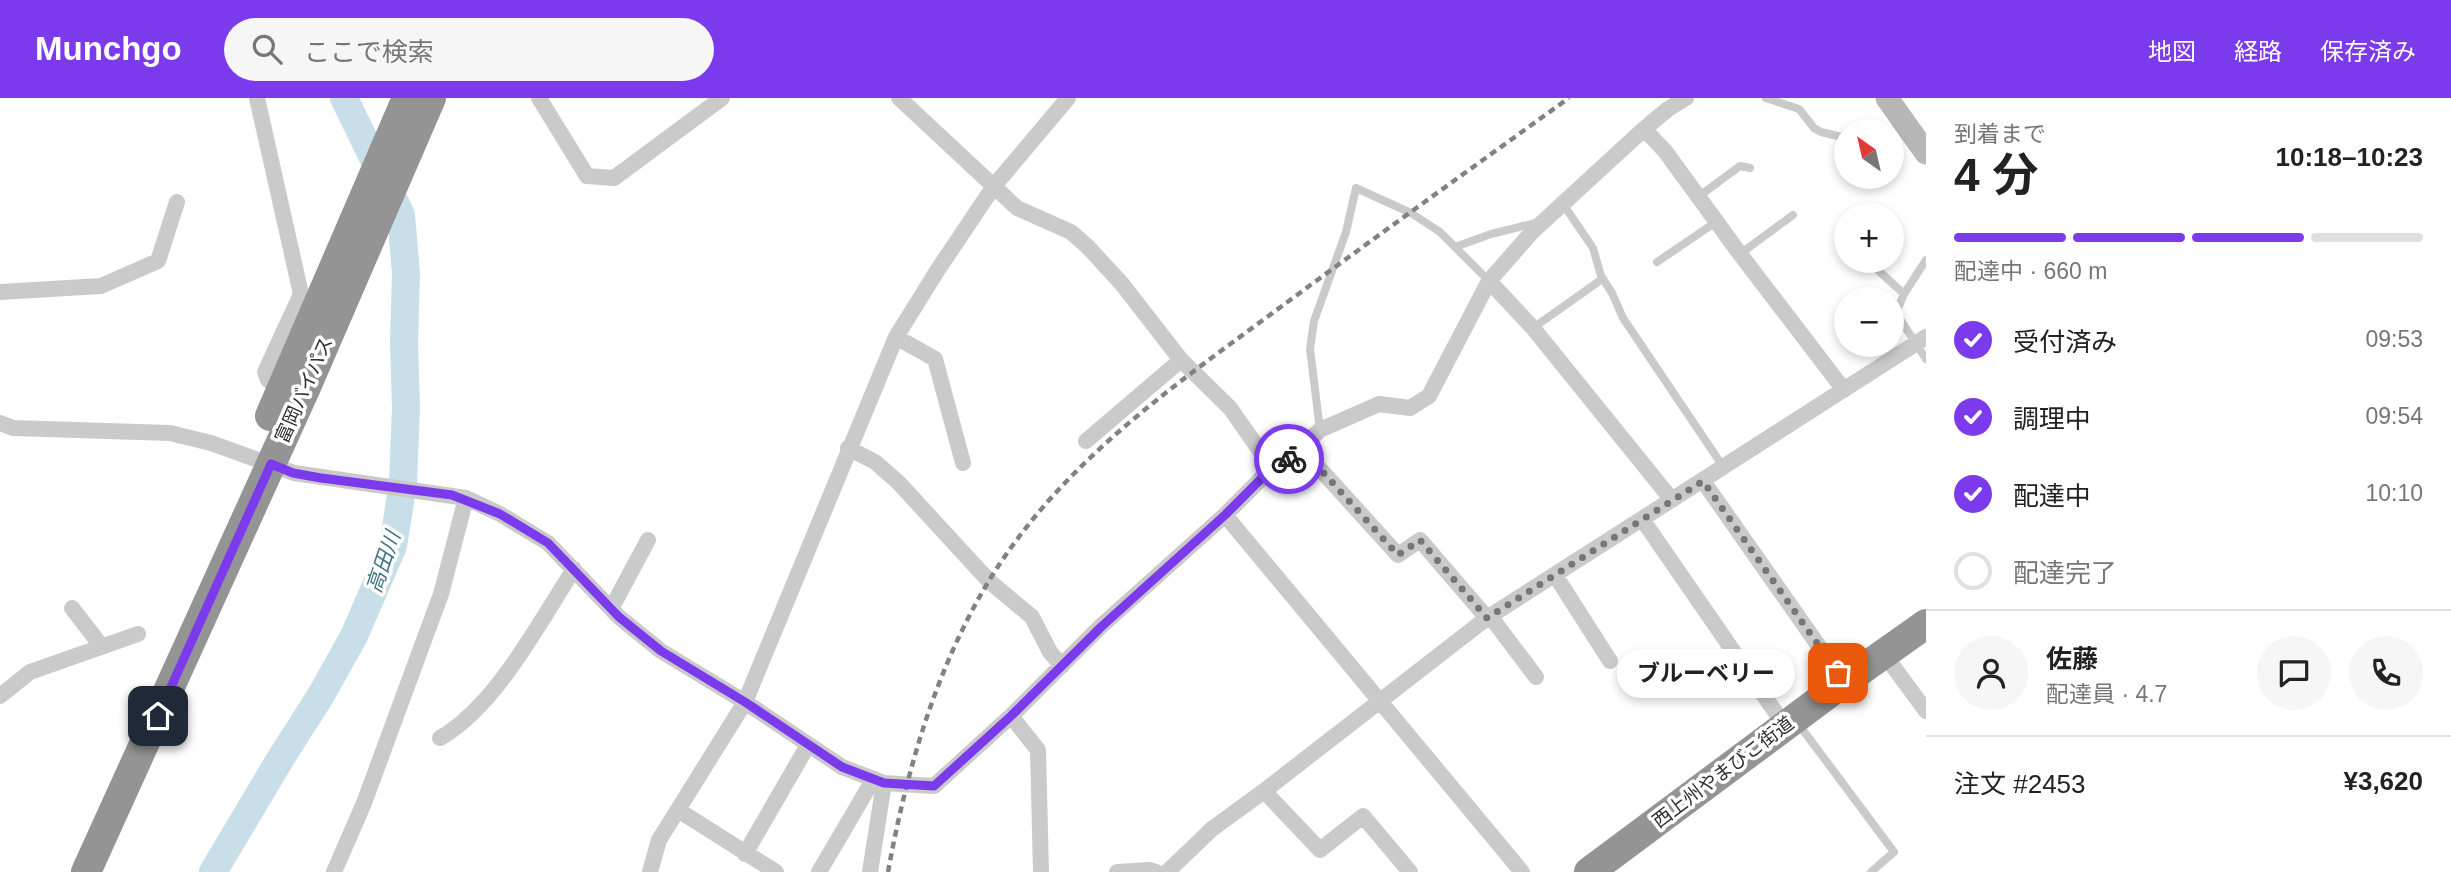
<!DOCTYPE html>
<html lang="ja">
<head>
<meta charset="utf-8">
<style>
	body { margin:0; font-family:Helvetica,"Noto Sans JP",sans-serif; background:#f6f6f6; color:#222; height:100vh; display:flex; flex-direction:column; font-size:26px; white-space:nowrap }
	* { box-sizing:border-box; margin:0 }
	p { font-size:23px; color:#767676 }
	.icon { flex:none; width:38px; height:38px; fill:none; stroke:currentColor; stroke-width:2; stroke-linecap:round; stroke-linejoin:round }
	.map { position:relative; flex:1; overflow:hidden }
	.panel { display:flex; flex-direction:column; background:#fff; width:525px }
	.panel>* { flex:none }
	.needle { width:46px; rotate:326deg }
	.controls { position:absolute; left:1834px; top:21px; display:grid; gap:14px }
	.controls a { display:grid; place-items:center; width:70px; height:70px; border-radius:50%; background:#fff; box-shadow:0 4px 10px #0003; font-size:35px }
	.pin { position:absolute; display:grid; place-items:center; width:60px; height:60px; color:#fff; margin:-30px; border-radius:14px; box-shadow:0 4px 10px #0006 }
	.courier { position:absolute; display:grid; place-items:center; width:70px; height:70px; margin:-35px; border:5px solid #7c3aed; border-radius:50%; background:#fff; color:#222; box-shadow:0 2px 9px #0007 }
	.bubble { position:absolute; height:49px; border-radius:24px; background:#fff; box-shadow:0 4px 10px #0003; font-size:23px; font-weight:700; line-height:49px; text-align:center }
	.summary em { font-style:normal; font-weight:700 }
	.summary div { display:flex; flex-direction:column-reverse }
	.summary { display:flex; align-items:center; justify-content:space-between; height:119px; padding:0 28px }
	h1 { font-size:46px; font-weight:700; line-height:52px }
	.bar { display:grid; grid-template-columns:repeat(4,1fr); gap:10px 7px; align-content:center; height:84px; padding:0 28px }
	.bar i { height:9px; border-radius:5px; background:#e0e0e0 }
	.bar .active { background:#7c3aed }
	.bar p { grid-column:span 4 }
	.line { display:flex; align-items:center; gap:18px; padding:0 28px; border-top:2px solid #e0e0e0 }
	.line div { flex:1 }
	.round { display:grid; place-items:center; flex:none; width:74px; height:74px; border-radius:37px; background:#f6f6f6 }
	ol { padding:0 28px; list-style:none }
	li { display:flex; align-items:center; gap:21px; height:77px }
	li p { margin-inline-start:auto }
	li .icon { padding:7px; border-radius:50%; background:#7c3aed; color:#fff; stroke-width:4 }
	li:last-child { color:#767676 }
	li i { width:38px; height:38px; border:4px solid #e0e0e0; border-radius:50% }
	header { display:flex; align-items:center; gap:42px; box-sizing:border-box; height:98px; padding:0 35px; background:#7c3aed; color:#fff }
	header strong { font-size:33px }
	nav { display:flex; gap:38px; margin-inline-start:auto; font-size:24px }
	.search { width:490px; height:63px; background:#f6f6f6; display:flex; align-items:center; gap:18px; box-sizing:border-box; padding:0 24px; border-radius:38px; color:#767676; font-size:26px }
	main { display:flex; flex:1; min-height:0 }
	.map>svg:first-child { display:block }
</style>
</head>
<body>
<header>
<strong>Munchgo</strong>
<div class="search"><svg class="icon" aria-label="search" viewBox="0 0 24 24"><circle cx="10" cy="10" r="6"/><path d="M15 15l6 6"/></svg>ここで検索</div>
<nav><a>地図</a><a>経路</a><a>保存済み</a></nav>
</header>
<main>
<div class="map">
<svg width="1926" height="774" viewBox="0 0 1926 774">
	<rect width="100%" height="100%" fill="#fff"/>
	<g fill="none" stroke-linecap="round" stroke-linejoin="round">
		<path stroke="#c8dee8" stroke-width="28" d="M213,774L279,663L321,597L354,538L393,448L403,385L406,310L404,245L406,175L401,117L344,0"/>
		<path stroke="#cacaca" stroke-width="8" d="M1766,0L1799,11L1814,30L1821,34L1846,40
			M1892,51L1894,52
			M1698,99L1740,68L1750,70
			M1563,106L1593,150L1601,178L1612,195L1623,220L1724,370
			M1455,149L1491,136L1536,125
			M1740,156L1793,117
			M1926,162L1904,196L1896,215L1926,261
			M1868,163L1904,196
			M1657,164L1716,124
			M1533,230L1598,184
			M1320,332L1310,251L1314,223L1346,134L1356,90L1411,115L1440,134L1489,183
			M1797,624L1894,754L1871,774"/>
		<path stroke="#cacaca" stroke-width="16" d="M257,0L301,196L265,274L268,282L282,292
			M539,0L587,78L614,80L722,0
			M899,0L1017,110L1071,134L1088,149L1122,186L1181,262L1230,310L1272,370
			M1644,31L1665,53L1740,156L1844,292
			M1489,183L1533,230L1672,402
			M0,194L101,188L158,163L177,104
			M896,239L935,261L963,365
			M0,325L13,330L170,335L211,345L294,375L466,400L500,416L548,445L619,519L661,553L745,604L842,669L884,685L870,774
			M1086,343L1181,262
			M848,350L875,364L898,384L989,483L1032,519L1050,554L1062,568
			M1301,350L1398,457L1420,442L1487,520
			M1703,383L1844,584
			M1225,417L1522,774
			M1642,421L1785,628
			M1555,477L1610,563
			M72,510L102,549
			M611,511L648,442
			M1490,518L1536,579
			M1884,556L1926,613
			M0,598L30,574L138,536
			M1011,618L1038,652L1041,774
			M440,640C496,608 539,525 574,471
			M884,685L934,688L1011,618L1100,529L1225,417L1272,370L1286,363L1320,332L1379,306L1410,310L1429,298L1489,183L1533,133L1644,31L1668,11L1686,0
			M1264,693L1320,752L1363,718L1410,774
			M678,712L776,774
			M745,756L808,647
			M334,774L364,705L441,496L466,400
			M650,774L659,742L745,604L896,239L937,173L994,88L1068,0
			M819,774L873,682
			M1117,774L1149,772L1156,774
			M1167,774L1212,731L1264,693L1487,520L1926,239"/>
		<path stroke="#b7b7b7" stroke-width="23" d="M1887,0L1926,55"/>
		<path stroke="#949494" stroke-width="30" d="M270,318L407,0
			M86,774L306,289L431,0
			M1589,774L1844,584L1926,526"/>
		<path stroke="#828282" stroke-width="4.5" stroke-dasharray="7 5" stroke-linecap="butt" d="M888,774C906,675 935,573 987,486C1060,365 1171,290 1282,208C1377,138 1473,69 1569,0"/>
	</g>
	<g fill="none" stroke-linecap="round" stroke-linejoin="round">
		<path stroke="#767676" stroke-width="7" stroke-dasharray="0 12.6" d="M1289,361L1301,350L1398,457L1420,442L1487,520L1703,383L1838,575"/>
		<path stroke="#7c3aed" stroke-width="9" d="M158,618L271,366L293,375L321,380L452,397L500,416L548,445L619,519L661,553L745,604L842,669L884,685L934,688L1011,618L1101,529L1225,417L1272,370L1289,361"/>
	</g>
	<g text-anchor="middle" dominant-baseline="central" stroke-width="7" stroke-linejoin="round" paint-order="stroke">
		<g font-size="19" fill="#2d2d2d" stroke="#fff">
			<text transform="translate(304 292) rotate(-66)">富岡バイパス</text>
			<text transform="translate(1723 674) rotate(-37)">西上州やまびこ街道</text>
		</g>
		<g font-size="21" font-style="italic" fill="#427287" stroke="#fff">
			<text transform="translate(383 464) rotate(-71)">高田川</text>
		</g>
	</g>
</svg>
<div class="controls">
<a><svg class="needle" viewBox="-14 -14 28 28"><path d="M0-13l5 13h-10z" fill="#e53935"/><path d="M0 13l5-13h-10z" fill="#767676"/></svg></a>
<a>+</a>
<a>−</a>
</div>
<div class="pin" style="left:1838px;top:575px;background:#ea580c"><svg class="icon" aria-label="bag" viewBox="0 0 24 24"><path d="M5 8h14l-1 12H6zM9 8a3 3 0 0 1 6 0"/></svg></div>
<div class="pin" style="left:158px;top:618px;background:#1f2937"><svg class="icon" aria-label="home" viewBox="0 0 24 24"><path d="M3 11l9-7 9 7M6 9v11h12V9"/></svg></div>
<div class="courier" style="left:1289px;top:361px"><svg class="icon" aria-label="bike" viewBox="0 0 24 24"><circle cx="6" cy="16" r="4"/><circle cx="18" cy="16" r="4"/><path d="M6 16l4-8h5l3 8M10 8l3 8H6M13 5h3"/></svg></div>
<div class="bubble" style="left:1617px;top:551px;width:178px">ブルーベリー</div>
</div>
<section class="panel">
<div class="summary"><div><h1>4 分</h1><p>到着まで</p></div><em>10:18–10:23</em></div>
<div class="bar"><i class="active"></i><i class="active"></i><i class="active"></i><i></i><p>配達中 · 660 m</p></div>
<ol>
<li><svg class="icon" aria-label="check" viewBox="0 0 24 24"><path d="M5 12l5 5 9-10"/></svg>受付済み<p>09:53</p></li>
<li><svg class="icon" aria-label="check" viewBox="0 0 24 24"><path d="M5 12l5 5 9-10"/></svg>調理中<p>09:54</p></li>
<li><svg class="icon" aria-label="check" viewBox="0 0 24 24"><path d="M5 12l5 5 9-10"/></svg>配達中<p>10:10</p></li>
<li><i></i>配達完了</li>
</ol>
<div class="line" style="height:126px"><a class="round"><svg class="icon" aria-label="person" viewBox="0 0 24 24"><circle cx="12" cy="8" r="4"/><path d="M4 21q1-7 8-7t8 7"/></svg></a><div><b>佐藤</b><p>配達員 · 4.7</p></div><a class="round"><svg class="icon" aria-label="chat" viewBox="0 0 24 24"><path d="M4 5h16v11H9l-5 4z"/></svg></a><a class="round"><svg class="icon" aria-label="phone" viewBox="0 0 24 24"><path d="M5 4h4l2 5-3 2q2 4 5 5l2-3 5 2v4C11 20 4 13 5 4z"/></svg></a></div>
<div class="line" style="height:91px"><div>注文 #2453</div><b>¥3,620</b></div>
</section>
</main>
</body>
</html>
